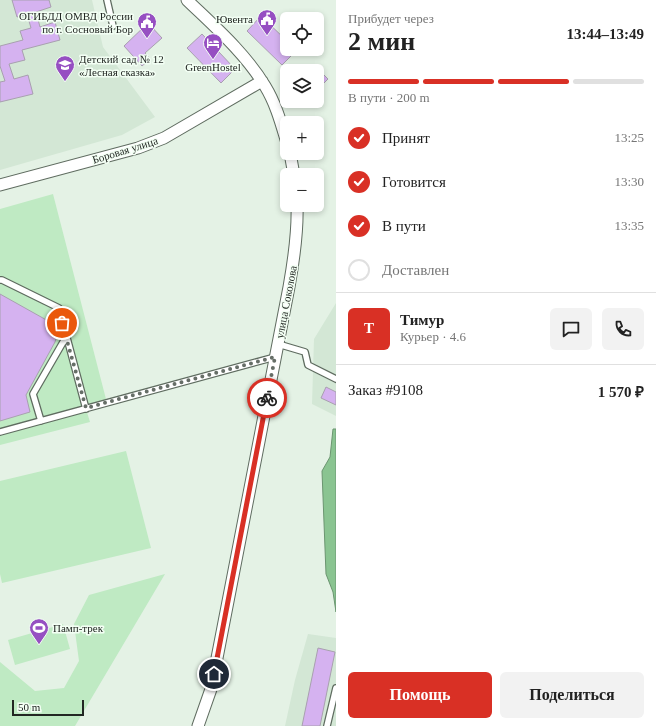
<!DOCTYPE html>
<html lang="ru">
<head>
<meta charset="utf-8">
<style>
	body { margin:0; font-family:"Times New Roman",serif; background:#f2f2f2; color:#222; height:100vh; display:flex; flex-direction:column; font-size:15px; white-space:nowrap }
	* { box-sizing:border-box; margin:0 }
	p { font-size:13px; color:#767676 }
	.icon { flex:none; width:22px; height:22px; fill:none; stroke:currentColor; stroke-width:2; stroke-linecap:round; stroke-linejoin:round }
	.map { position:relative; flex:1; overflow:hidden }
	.sheet { display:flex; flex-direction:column; background:#fff; width:320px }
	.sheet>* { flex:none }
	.buttons { position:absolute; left:280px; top:12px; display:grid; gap:8px }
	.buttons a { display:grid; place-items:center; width:44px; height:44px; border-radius:6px; background:#fff; box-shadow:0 2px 6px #0003; font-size:20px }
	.scale { position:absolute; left:12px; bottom:10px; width:72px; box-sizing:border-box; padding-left:4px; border:2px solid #222723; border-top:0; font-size:11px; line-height:14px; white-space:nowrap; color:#222723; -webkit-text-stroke:3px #f3fff4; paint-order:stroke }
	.pin { position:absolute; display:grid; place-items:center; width:34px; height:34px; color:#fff; margin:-17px; border:2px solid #fff; border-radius:50%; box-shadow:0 1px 4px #0007 }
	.courier { position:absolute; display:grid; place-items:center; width:40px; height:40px; margin:-20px; border:3px solid #d93025; border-radius:50%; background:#fff; color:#222; box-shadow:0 1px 5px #0007 }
	.summary em { font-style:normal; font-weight:800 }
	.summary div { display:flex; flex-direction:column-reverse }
	.summary { display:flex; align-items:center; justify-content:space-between; height:68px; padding:0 12px }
	h1 { font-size:26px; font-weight:800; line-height:30px }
	.bar { display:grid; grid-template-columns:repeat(4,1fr); gap:6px 4px; align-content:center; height:48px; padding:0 12px }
	.bar i { height:5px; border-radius:3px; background:#e0e0e0 }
	.bar .selected { background:#d93025 }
	.bar p { grid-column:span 4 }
	.line { display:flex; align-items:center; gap:10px; padding:0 12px; border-top:1px solid #e0e0e0 }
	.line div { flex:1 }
	.round { display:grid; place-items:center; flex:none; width:42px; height:42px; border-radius:6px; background:#f2f2f2 }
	ol { padding:0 12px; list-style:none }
	li { display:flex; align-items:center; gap:12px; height:44px }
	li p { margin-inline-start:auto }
	li .icon { padding:4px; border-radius:50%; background:#d93025; color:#fff; stroke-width:4 }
	li:last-child { color:#767676 }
	li i { width:22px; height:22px; border:2px solid #e0e0e0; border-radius:50% }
	.button { display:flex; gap:8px; margin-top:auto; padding:8px 12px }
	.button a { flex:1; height:46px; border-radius:6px; background:#d93025; color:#fff; font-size:16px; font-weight:800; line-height:46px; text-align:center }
	.button a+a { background:#f2f2f2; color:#222 }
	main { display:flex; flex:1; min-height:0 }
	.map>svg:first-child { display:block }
</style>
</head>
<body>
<main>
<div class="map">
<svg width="336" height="726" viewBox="0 0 336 726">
	<rect width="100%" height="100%" fill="#e4f2e5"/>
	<path fill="#d3e7d5" d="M0,0H92L103,47L155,117L122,135L0,170Z
		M336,303V416L312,404L314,339Z
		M308,634L336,638V726H285L295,680Z"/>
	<path fill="#bfeac3" d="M53,194L107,403L86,409L90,422L0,445V209Z
		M126,451L151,548L2,583L0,574V481Z
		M165,574L75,726H0V662L35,691L64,688L79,661L74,624L89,595Z
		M63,624L70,649L15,665L8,640Z"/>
	<path fill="#8ac491" stroke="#6b9570" d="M333,429H336V612L333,592L326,574L322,471L330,457Z"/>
	<path fill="#d5b2f0" stroke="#a8a0af" d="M12,0H49L51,7L36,12L40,27L55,22L60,40L22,50L25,60L9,64L14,79L28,75L33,94L0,102V82L5,81L0,66V46L23,40L20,31L31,28L27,14L17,17Z
		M261,16L287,41V49H298L282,65L247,31Z
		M148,23L162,38L145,53L150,59L142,66L124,46Z
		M202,34L235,69L221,83L187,48Z
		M317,68L328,79L321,86L317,83Z
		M0,294L50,322L55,328L57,335L55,342L26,395L30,412L0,421Z
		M326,387L336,392V405L321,398Z
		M318,648L335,652L320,726H302Z"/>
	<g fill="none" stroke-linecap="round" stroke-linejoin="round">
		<g stroke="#5f6c60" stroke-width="8">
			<path id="service" d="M107,0L113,26
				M0,280H2L59,308L86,409
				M278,344L305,352L308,365L336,379
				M41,421L33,394L66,337
				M0,432L275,357
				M327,726L336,688"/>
		</g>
		<g stroke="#5f6c60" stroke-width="13">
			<path id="minor" d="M187,0C215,27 245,53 265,86C276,104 281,123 287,143
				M290,153L294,175
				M0,185L138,148L164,138L262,81
				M198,726L211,689L289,287C294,259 298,233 297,205"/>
		</g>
		<use href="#service" stroke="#fff" stroke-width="5.5"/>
		<use href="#minor" stroke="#fff" stroke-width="11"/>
	</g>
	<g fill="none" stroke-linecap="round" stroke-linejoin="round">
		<path stroke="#666e67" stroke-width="4" stroke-dasharray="0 7.2" d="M62,323L86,408L275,357L267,398"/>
		<path stroke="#d93025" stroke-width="5" d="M214,674L267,398"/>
	</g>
	<defs>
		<g id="civic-pin" transform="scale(1)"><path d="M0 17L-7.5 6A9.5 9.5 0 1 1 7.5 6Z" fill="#964fc2" stroke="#f3fff4"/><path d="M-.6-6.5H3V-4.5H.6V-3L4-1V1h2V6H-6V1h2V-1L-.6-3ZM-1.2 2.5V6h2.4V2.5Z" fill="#fff"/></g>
		<g id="hotel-pin" transform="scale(1)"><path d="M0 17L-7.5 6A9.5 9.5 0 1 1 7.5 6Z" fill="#964fc2" stroke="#f3fff4"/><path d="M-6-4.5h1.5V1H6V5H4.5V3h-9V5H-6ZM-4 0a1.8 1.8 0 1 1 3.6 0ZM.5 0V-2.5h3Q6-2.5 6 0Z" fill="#fff"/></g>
		<g id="school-pin" transform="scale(1)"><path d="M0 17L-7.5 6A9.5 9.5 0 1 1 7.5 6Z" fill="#964fc2" stroke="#f3fff4"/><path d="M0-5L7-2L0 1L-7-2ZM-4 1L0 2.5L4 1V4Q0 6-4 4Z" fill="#fff"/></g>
		<g id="stadium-pin" transform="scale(1)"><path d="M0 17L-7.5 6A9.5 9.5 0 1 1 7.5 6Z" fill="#964fc2" stroke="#f3fff4"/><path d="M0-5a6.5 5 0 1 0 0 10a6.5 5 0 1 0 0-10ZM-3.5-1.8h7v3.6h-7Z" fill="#fff"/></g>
	</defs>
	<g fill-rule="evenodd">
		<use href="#civic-pin" x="267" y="19"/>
		<use href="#civic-pin" x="147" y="22"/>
		<use href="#hotel-pin" x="213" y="43"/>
		<use href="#school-pin" x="65" y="65"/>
		<use href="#stadium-pin" x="39" y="628"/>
	</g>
	<g text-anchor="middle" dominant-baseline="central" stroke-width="3" stroke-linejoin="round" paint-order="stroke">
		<g font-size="11" fill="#222723" stroke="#f3fff4" text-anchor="end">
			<text x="133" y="16">ОГИБДД ОМВД России<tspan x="133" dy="13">по г. Сосновый Бор</tspan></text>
			<text x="253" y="19">Ювента</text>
			<text x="79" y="59" text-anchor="start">Детский сад № 12<tspan x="79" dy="13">«Лесная сказка»</tspan></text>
			<text x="213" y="67" text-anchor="middle">GreenHostel</text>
			<text x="53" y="628" text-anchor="start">Памп-трек</text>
		</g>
		<g font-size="11" fill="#222723" stroke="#f3fff4">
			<text transform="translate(125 150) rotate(-17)">Боровая улица</text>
			<text transform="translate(286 302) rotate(-79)">улица Соколова</text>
		</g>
	</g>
</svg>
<div class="buttons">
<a><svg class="icon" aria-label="locate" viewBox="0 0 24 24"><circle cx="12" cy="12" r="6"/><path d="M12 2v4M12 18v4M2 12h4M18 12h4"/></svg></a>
<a><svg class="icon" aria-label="layers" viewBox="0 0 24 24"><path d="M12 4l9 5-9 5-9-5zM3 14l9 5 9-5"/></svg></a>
<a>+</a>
<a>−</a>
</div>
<div class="scale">50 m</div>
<div class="pin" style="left:62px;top:323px;background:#ea580c"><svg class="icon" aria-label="bag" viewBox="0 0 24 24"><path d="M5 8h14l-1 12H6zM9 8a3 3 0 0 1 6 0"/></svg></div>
<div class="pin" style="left:214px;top:674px;background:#1f2937"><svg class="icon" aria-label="home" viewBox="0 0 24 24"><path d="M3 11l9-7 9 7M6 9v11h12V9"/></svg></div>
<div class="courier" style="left:267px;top:398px"><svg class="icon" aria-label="bike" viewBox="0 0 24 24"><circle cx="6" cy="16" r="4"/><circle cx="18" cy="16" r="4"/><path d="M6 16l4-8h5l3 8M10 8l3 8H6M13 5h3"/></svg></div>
</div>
<section class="sheet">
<div class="summary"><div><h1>2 мин</h1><p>Прибудет через</p></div><em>13:44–13:49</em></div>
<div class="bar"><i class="selected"></i><i class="selected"></i><i class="selected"></i><i></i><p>В пути · 200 m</p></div>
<ol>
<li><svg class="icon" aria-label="check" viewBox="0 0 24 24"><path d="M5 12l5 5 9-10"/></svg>Принят<p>13:25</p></li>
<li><svg class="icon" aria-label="check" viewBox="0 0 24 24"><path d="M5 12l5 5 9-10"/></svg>Готовится<p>13:30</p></li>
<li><svg class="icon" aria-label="check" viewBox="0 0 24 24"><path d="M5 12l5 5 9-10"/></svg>В пути<p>13:35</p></li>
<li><i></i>Доставлен</li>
</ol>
<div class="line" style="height:72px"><b class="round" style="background:#d93025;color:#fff">Т</b><div><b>Тимур</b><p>Курьер · 4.6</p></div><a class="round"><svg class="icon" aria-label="chat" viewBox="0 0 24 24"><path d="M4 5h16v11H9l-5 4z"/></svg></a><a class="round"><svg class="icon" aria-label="phone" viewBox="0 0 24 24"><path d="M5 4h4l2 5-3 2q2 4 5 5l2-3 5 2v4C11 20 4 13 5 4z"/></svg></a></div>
<div class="line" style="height:52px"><div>Заказ #9108</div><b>1 570 ₽</b></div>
<div class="button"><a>Помощь</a><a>Поделиться</a></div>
</section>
</main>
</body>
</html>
